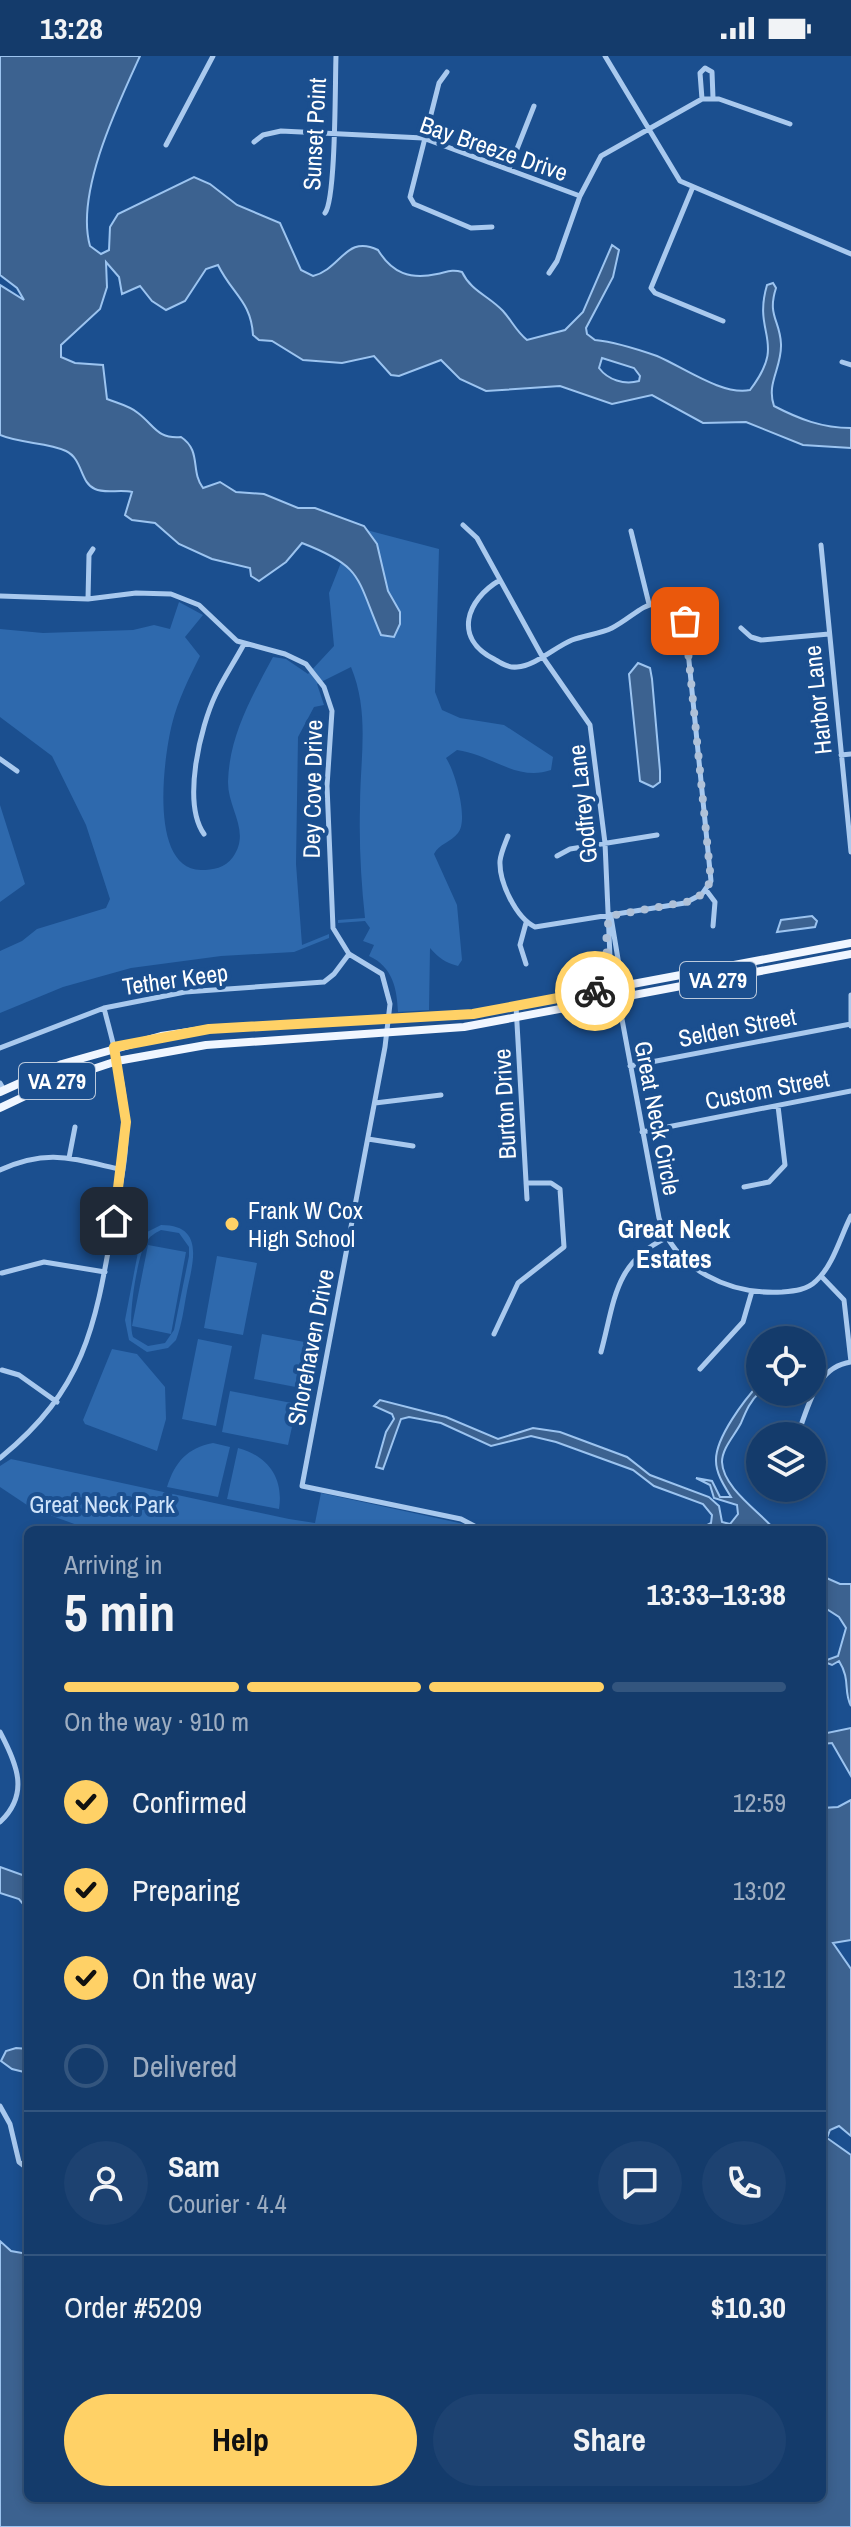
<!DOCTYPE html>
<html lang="en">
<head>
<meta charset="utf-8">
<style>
	body { margin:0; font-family:"Archivo Narrow",sans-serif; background:#1d4271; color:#f1f3f6; height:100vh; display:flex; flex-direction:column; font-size:30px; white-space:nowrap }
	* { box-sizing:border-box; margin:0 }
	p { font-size:26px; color:#9dadc1 }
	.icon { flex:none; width:44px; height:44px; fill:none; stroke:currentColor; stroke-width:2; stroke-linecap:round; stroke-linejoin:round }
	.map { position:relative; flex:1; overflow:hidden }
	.details { position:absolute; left:24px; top:1470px; width:802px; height:976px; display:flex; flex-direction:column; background:#143b6b; border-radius:12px; box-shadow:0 4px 12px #0003,0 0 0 2px #33557e }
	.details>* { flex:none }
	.tools { position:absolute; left:746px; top:1270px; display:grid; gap:16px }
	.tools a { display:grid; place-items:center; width:80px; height:80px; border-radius:50%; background:#143b6b; box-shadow:0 4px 12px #0003,0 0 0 2px #33557e; font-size:40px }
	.pin { position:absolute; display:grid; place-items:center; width:68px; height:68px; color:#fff; margin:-34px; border-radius:16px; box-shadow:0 4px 12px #0006 }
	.courier { position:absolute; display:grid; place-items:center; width:80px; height:80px; margin:-40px; border:6px solid #ffd166; border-radius:50%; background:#fff; color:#222; box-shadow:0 2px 10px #0007 }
	.overview em { font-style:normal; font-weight:800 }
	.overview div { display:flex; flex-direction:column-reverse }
	.overview { display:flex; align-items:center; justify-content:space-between; height:136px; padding:0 40px }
	h1 { font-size:52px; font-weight:800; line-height:60px }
	.bar { display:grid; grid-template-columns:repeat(4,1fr); gap:12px 8px; align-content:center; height:96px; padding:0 40px }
	.bar i { height:10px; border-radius:6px; background:#33557e }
	.bar .selected { background:#ffd166 }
	.bar p { grid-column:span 4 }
	.line { display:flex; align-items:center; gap:20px; padding:0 40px; border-top:2px solid #33557e }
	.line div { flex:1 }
	.round { display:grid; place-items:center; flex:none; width:84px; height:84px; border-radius:42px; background:#1d4271 }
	ol { padding:0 40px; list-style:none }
	li { display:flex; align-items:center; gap:24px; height:88px }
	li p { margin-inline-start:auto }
	li .icon { padding:8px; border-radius:50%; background:#ffd166; color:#111; stroke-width:4 }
	li:last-child { color:#9dadc1 }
	li i { width:44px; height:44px; border:4px solid #33557e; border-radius:50% }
	.action { display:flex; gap:16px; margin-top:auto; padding:16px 40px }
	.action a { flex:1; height:92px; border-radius:48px; background:#ffd166; color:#111; font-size:32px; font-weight:800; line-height:92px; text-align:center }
	.action a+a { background:#1d4271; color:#f1f3f6 }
	.status { display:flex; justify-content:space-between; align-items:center; height:56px; padding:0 40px; background:#143b6b; direction:ltr }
	.status svg { height:22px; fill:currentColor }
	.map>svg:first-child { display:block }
</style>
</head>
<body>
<div class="status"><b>13:28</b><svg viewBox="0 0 49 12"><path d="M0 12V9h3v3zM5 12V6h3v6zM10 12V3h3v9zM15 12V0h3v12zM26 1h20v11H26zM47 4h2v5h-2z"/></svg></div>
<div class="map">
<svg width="851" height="2471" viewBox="0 0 851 2471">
	<rect width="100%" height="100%" fill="#1b4f8f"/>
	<path fill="#2e69ad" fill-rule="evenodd" d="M355,471L439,493L435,636L442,654L460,662L504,669L553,701L551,714C517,726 490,698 457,694L446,702C455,715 469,764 458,777C451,786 439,788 434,798L457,849L462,904L458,910C444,906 439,902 430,892L429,954L398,956C397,933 393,911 369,900L374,889L363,885L370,872L365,865L338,867V864L365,862C361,825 359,788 360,751C360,702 370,657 351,611L317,628L324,649L314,651L298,681L296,808L302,889L329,878V882L294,896L221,900L131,912L63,931L0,957V895L22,885L37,873L106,852L110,843L86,769L52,700L0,661V573L43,577L133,574L154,569L170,573L179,546L203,559L185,581L200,600C189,622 178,644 172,668C164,700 148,813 201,814C213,814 225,812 233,801C251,775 228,754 228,726C229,680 252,640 273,601L286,603L308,618L334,590L329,537Z
		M0,749L25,828L0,846Z
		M161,1169C205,1169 193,1206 187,1235C184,1251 182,1269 176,1284L168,1292L147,1296L129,1284L125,1264L143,1170L148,1171L147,1176ZM161,1174L179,1177L189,1191V1200L174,1274L165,1287L148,1290L133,1281C127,1265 137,1201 146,1186C150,1180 155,1177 161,1174Z
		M148,1189L186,1196L171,1278L132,1270Z
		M217,1200L257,1207L243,1279L204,1272Z
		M262,1278L315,1288L306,1333L254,1323Z
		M198,1283L232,1290L216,1370L182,1363Z
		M112,1293L137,1298L165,1331L166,1363L157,1395L85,1368L83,1364Z
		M230,1335L297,1348L288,1389L222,1376Z
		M213,1387L230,1391L218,1441L167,1431C175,1406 187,1392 213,1387Z
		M238,1392C268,1400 284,1422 279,1453L227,1443Z
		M11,1403L289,1463L315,1467L321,1437L464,1468L468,1474H91L33,1453L0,1431V1410Z"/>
	<path fill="#3c6290" stroke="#9cc4f0" stroke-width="2" fill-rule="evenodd" d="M0,0H140C118,48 75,137 90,190L101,198L109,194L110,171L118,158L194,121L210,128L237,149L280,167L301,214L313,220C341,213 346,178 378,194C392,217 410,224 437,218C447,216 452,213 462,216C471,235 489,240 503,255C512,265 516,275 527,284L565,274L583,256L612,189L619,194L613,221L586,272L587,278L595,284C615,286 637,293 657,300C683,311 723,340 750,334C788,284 752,280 767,229L773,227L776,232C767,260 780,264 781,288C782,312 766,327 774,350C799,363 822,372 851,372V392L803,389L746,366L703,367L652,339L612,348L560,330L486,335L460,323L441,304L399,320L391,319L374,300L342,307L303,304L272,285L259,284L253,279C251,245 232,238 218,209L206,213L185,245L166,254L152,245L140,230L122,238L119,221L106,206L107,231L100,253L61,289V301L75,307L103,309L107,343C117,347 130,350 138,357C155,370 157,383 181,381C202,395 190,415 203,432L220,426L236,436L264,438L298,452H315L364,470L377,488L388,535L400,556V568L394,581L381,579C356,521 364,511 302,487L286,506L259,525L251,520L250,512L212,503L179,488L155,467L132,464L125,459L132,436C120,433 105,438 95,433C80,427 83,403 66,395C47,386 21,388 0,379V229L24,244L17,232L0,219ZM602,302L634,312L640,320L639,325C624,329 608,324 599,312Z
		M638,607L650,612L652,623L660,715V726L653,731L640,725L629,618Z
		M812,860L817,865L815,871L777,876L781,864Z
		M760,1327V1336C750,1345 746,1355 741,1367C735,1379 722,1392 722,1406C723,1432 760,1456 775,1474H698L711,1467L712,1459L703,1448L654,1430L633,1414L556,1386L531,1380L491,1390L441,1367L409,1361L401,1363L383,1413L376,1411L386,1376L394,1363L392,1358L374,1350L380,1344L446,1361L498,1383L533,1372L560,1376L627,1401L650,1419L709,1441L719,1450L722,1466L730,1468L738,1458L737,1449L714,1442L710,1429L696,1422L712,1425L720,1441H731C725,1431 716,1418 716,1405C715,1382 745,1343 760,1327Z
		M822,1520L840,1528H851V1650C843,1635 851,1624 839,1605L832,1609L822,1605V1594L827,1604L838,1600L846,1572L839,1561L822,1550Z
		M851,1672V1720L832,1687L822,1688V1678Z
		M851,1744V1884L833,1887L851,1913V2080L839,2070L830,2074L827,2082L851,2099V2471H0V2185L11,2195L28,2198V2442H822V1752L838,1751Z
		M0,1811L28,1821V1854L19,1843L0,1837Z
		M16,1992L28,1993V2017L12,2013L1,2005L6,1995Z"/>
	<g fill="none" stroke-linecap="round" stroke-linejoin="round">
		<path stroke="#a9c9ee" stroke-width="5" d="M605,0L680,125L851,198
			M447,16L439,27L410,141L414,148L471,172L492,171
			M702,43L700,17L705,12L712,16L713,42
			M254,86L263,79L281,75L423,82L580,140
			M166,89L213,0
			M509,113L534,50
			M692,133L651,232L655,237L723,265
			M325,157C336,143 335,26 336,0
			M549,217L557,205L580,140L601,100L702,43H719L790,68
			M842,306L851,309
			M463,469L477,482L542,600L590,669L605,787L611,924L616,931L659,1162C675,1214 730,1239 782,1236C794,1235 807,1234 816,1225C833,1210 841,1179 851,1160
			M631,475L649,548
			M821,489L851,796
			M500,524C466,544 453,582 494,603C501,607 508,612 517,611C535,610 555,591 572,584C585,579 600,578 612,572C641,557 655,529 685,565L711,825L702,838L685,847L535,871C516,862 499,826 500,805C501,796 505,788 508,780
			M0,540L88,543L136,537L171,538L199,549L237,585L285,598L306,608L324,631L332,655L327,730L333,872L349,898L382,918L390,948L385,991L302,1430L461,1463L482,1474
			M88,543L89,499L93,493
			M741,572L751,581L761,584L829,578
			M841,699L851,698
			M0,703L17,715
			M204,778C182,747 200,671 216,638C224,621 235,605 244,588
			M557,800L570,793L657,779
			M706,834L715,846L713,870
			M611,861L621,921L616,931
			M526,908L520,889L526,867
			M516,950L527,1143
			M851,970V939
			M0,992L104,952L185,936L324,926L334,918L349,898
			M630,1010L851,968
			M0,1027L4,1034
			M375,1047L441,1039
			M642,1076L851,1035
			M368,1083L413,1090
			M69,1102L75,1071
			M0,1114C49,1092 73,1103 123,1114
			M744,1131L769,1126L785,1109L778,1050
			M2,1217L44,1206L105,1216
			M821,1220L844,1244L851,1306
			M494,1278L518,1227L564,1191L560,1133L551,1127H526
			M601,1296C615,1244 614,1207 666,1182
			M700,1313L743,1266L752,1235
			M2,1314L19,1319L57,1346
			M797,1380C809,1351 815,1311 851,1306
			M0,1402C85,1333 95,1271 113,1168C119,1135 128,1099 126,1065C125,1027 113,988 104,952
			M578,1473L580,1474
			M0,1676C17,1708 30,1738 0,1766
			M0,2050L10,2068L19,2106L28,2113"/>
		<path stroke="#f0f6ff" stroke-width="8" d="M0,1036L62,1008L161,980L209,973L473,958L851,887
			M0,1052L57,1025L117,1005L206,989L464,971L851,898"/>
	</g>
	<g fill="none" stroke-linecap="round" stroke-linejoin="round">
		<path stroke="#afc1d8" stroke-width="8" stroke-dasharray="0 14.4" d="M595,935L616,931C605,916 604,878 610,860L691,845L702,838L711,825L685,565"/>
		<path stroke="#ffd166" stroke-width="10" d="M114,1165L126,1066L114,991L209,973L473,958L595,935"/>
	</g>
	<circle fill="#ffd166" stroke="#1b4f8f" stroke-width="3" cx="232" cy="1168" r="8"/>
	<g text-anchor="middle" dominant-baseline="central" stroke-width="8" stroke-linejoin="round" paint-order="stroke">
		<g fill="#1b4f8f" stroke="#bbcadd" stroke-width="2">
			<rect x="680" y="906" width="76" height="36" rx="6"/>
			<rect x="19" y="1007" width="76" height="36" rx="6"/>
		</g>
		<g font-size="22" font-weight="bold" fill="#fff">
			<text x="718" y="924">VA 279</text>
			<text x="57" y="1025">VA 279</text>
		</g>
		<g font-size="24" fill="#fff" stroke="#1b4f8f">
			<text transform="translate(314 78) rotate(-87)">Sunset Point</text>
			<text transform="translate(494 92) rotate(19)">Bay Breeze Drive</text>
			<text transform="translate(817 644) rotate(-96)">Harbor Lane</text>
			<text transform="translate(312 733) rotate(-89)">Dey Cove Drive</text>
			<text transform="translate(582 748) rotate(-96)">Godfrey Lane</text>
			<text transform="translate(175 923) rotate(-8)">Tether Keep</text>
			<text transform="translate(737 971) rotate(-11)">Selden Street</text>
			<text transform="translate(767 1033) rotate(-11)">Custom Street</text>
			<text transform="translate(504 1048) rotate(-93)">Burton Drive</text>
			<text transform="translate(658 1062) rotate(79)">Great Neck Circle</text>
			<text transform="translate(310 1291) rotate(-79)">Shorehaven Drive</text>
		</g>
		<g font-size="24" fill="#fff" stroke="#1b4f8f" text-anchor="start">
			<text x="248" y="1154">Frank W Cox<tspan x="248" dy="28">High School</tspan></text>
		</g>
		<g font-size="24" fill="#cfe3fa" stroke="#1b4f8f">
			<text x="102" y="1448">Great Neck Park</text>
		</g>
		<g font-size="26" font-weight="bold" fill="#fff" stroke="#1b4f8f">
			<text x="674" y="1172">Great Neck<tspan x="674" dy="30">Estates</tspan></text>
		</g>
	</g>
</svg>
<div class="tools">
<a><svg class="icon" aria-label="locate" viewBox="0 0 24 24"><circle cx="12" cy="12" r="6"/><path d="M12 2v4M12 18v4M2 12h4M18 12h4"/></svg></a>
<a><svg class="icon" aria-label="layers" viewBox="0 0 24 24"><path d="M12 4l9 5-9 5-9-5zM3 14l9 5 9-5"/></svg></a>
</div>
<div class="pin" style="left:685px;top:565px;background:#ea580c"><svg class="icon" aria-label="bag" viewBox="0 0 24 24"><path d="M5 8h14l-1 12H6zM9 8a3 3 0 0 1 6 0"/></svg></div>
<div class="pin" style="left:114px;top:1165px;background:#1f2937"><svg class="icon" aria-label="home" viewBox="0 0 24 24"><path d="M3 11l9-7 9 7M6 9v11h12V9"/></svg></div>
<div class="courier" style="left:595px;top:935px"><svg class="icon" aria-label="bike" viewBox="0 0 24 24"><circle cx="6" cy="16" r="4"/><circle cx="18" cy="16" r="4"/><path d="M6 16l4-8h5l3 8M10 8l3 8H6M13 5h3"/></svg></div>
<section class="details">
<div class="overview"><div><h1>5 min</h1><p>Arriving in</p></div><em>13:33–13:38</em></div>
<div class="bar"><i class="selected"></i><i class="selected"></i><i class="selected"></i><i></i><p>On the way · 910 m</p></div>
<ol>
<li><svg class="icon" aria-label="check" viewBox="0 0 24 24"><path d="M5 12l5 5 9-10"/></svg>Confirmed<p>12:59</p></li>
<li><svg class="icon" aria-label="check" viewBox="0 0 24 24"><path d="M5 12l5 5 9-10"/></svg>Preparing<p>13:02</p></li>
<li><svg class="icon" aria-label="check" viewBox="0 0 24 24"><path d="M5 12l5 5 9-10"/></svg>On the way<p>13:12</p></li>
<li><i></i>Delivered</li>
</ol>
<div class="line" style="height:144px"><a class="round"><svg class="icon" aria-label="person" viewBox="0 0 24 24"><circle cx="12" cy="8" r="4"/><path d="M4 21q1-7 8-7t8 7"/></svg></a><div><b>Sam</b><p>Courier · 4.4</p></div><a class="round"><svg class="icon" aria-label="chat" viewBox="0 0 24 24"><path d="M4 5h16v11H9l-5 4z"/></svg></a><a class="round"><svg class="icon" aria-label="phone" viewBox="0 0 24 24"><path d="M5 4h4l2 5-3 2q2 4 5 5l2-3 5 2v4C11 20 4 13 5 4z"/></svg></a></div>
<div class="line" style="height:104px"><div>Order #5209</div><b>$10.30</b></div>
<div class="action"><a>Help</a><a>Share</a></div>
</section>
</div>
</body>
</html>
